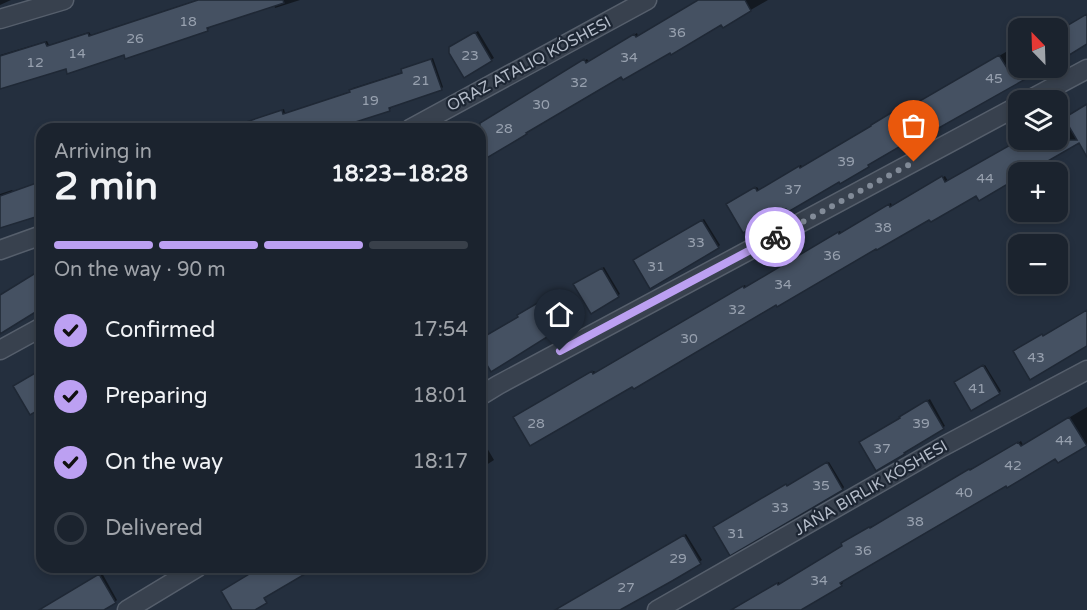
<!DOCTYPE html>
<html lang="en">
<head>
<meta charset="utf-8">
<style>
	body { margin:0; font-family:"Varela Round",sans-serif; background:#242b36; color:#f1f3f6; height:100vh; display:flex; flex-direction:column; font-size:22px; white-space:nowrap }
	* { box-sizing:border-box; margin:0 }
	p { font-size:20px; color:#a0a4aa }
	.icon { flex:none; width:33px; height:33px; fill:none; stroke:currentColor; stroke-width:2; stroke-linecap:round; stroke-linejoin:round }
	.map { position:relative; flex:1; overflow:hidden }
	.side { position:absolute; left:36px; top:123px; width:450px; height:450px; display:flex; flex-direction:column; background:#1b232e; border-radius:18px; box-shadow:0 3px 9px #0003,0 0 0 2px #39404a }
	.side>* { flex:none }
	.needle { width:39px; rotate:337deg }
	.buttons { position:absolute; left:1008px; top:18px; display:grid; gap:12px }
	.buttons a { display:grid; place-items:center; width:60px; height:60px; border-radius:12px; background:#1b232e; box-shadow:0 3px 9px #0003,0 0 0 2px #39404a; font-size:30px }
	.pin { position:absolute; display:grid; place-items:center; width:51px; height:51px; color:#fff; margin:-62px -26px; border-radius:50% 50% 50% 0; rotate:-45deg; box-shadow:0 0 6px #0007 }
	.pin .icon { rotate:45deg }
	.courier { position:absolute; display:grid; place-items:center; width:60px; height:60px; margin:-30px; border:4px solid #bca0f2; border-radius:50%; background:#fff; color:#222; box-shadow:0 2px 8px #0007 }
	.summary em { font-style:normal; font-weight:700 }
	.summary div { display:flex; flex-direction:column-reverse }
	.summary { display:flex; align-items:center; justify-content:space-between; height:102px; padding:0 18px }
	h1 { font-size:39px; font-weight:700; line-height:45px }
	.bar { display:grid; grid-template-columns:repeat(4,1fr); gap:9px 6px; align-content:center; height:72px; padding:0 18px }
	.bar i { height:8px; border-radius:4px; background:#39404a }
	.bar .on { background:#bca0f2 }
	.bar p { grid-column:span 4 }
	ol { padding:0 18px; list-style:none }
	li { display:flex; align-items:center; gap:18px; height:66px }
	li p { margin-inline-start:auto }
	li .icon { padding:6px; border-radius:50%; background:#bca0f2; color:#111; stroke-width:4 }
	li:last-child { color:#a0a4aa }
	li i { width:33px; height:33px; border:3px solid #39404a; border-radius:50% }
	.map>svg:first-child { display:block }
</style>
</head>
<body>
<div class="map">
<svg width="1087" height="610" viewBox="0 0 1087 610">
	<rect width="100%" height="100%" fill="#242f3e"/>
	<path fill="#0007" d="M0,0H11L0,5Z
		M197,0H300L275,8L274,5L209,26V28L207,30L125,53L67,68L0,88V55L47,41L49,45L89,32L91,35Z
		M705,0H768L723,26L722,23L622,75L480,161V129H471L587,59L589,62L637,33L638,36L685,8Z
		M478,31L494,58L464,76L449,49Z
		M1018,45V68H1043L938,127L936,124L869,163L870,164L868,166L786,207L730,203L757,187L759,190L801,165L803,168L873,126L874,123L902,107L904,111Z
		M433,58L443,87L441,89L391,105V108L389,110L345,125L343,127L338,129H225L284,109L285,113L352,91L353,88L403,72V70L405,68Z
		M1087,105V142L1079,141L1025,172H1018V176L980,199L976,193L930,218L633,385L517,415L594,371L596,373L745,285L746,287L840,231L841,233L891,203L892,206L945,176L948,181L1019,140H1058V122Z
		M42,181V213L0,227V194L12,190L13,191Z
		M704,219L720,245L718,247L637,258Z
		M604,267L620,294L591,311L577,283Z
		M548,297L564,324L562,326L480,350V340L520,316L521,313Z
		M985,365L1001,391L999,393L958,381Z
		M930,399L945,426L905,450L901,418L902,415Z
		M1087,407V444L1059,461L1056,457L841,580L843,583L841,585L794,610H732L779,582L780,584L844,546V542L872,526V527L972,468L973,469L1021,441L1023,445Z
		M480,436L494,460L480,469Z
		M829,462L844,487L843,489L730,553L715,528Z
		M686,534L702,560L618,610H555Z
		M102,573L117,600L115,602L101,610H40Z"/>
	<path fill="#455162" stroke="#1f2835" stroke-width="1.5" d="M198,0H283L284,3L207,28L208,31L125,59L124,55L67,74L66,69L0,89V56L45,42L47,46L88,33L89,36Z
		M698,0H745L751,11L723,28L721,25L671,55L670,53L623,80L621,77L526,133L527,134L480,162V123L584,59L586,63L634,34L636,37Z
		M1087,14V44L1058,62V31Z
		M475,32L492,61L464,78L449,53V47Z
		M999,55L1007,68H1045L937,129L935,126L868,165L869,167L840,184L839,182L788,212L786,209L743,233L726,204L755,187L757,191L799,166L800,168L871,126V125L899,108L901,112Z
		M431,59L442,90L389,108L390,111L343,126L344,129H234V126L282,110L283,114L350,92L349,90L402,73L401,69Z
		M1087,104V157L1079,143L1029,172H1018V178L979,201L976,196L931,222L929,220L877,250L876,249L777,307L776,305L634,389L632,387L530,446L513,417L592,371L593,374L743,286L744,288L838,232L839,234L889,204L890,207L942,176L945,182L1019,140H1077L1064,118Z
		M42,181V215L0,228V196Z
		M702,220L719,248L650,289L633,260Z
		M602,268L619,297L591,314L573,284Z
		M42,269V308L0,334V295Z
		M546,298L563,327L491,372L480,353V339L518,317L517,315Z
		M1087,310V346L1030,380L1013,351L1042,334L1043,336Z
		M983,365L1000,394L971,411L954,382Z
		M42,369V408L30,415L13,386Z
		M927,400L944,429L904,453L905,454L876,471L859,442L900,418L899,417Z
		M1069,417L1087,446L1058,463L1055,459L1007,488L1006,486L840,583L842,586L801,610H731L777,583L778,585L842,546L841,543L869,527L870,528L969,469L970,470L1018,442L1021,446Z
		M827,462L843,490L730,556L713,527L786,484L787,486Z
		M684,535L701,564L672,581L620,610H555Z
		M261,567H317L264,598L267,603L255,610H232L221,591Z
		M99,574L116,603L104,610H39Z"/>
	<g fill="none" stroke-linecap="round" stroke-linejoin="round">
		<g stroke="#565f6c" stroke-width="21">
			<path id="minor" d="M0,19L64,0
				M1029,100L1087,69
				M410,129L647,0
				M0,250L42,235
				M0,350L42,327
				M480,396L498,385L1018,106
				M127,610L198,567
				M657,610L942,447L1087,370"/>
		</g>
		<use href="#minor" stroke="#38414e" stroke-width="18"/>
	</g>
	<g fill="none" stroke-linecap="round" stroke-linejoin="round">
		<path stroke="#828b98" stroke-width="6" stroke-dasharray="0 10.8" d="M775,237L914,162"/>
		<path stroke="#bca0f2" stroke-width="8" d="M560,351L775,237"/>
	</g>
	<g text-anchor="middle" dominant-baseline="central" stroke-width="4.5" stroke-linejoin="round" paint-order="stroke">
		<g font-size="14" fill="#98a1af">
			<text x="188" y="21">18</text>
			<text x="677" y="32">36</text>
			<text x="135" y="38">26</text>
			<text x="77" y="53">14</text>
			<text x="470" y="55">23</text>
			<text x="629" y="57">34</text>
			<text x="35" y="62">12</text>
			<text x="994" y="78">45</text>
			<text x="421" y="80">21</text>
			<text x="579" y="82">32</text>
			<text x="370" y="100">19</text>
			<text x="541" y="104">30</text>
			<text x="504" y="128">28</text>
			<text x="846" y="161">39</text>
			<text x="985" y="178">44</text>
			<text x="793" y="189">37</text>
			<text x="883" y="227">38</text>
			<text x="696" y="242">33</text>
			<text x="832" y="255">36</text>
			<text x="656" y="266">31</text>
			<text x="783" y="284">34</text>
			<text x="737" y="309">32</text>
			<text x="689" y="338">30</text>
			<text x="1036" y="357">43</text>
			<text x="977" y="388">41</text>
			<text x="536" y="423">28</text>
			<text x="921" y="423">39</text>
			<text x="1064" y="440">44</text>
			<text x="882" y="448">37</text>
			<text x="1013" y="465">42</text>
			<text x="821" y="485">35</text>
			<text x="964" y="492">40</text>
			<text x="780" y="507">33</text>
			<text x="915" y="521">38</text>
			<text x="736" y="533">31</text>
			<text x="863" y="550">36</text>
			<text x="678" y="558">29</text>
			<text x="819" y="580">34</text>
			<text x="626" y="587">27</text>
		</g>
		<g font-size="16" fill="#b4bcc9" stroke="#1d2633">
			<text transform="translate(529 64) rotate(-28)">ORAZ ATALIQ KÓSHESI</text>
			<text transform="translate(871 488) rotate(-30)">JAŃA BIRLIK KÓSHESI</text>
		</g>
	</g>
</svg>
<div class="buttons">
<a><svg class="needle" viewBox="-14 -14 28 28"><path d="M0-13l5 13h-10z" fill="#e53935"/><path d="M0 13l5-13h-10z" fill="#a0a4aa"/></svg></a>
<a><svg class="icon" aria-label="layers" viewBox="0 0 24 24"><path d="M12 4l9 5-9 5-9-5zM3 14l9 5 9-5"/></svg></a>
<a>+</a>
<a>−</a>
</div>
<div class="pin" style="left:914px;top:162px;background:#ea580c"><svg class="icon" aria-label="bag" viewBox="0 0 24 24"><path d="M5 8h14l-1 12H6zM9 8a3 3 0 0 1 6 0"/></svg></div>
<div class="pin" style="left:560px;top:351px;background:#1f2937"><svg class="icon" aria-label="home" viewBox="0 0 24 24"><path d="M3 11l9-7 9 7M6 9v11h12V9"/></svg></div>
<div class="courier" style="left:775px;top:237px"><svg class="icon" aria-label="bike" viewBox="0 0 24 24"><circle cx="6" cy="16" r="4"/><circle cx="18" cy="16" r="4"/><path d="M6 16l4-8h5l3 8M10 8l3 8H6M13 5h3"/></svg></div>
<section class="side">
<div class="summary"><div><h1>2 min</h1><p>Arriving in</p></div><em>18:23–18:28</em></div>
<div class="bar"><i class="on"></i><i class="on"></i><i class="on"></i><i></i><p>On the way · 90 m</p></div>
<ol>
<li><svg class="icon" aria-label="check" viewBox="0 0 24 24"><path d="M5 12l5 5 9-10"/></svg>Confirmed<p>17:54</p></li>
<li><svg class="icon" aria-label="check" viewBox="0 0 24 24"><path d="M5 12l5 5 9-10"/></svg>Preparing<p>18:01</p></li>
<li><svg class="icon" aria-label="check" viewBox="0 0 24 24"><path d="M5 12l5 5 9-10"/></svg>On the way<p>18:17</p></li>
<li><i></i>Delivered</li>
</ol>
</section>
</div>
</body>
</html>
